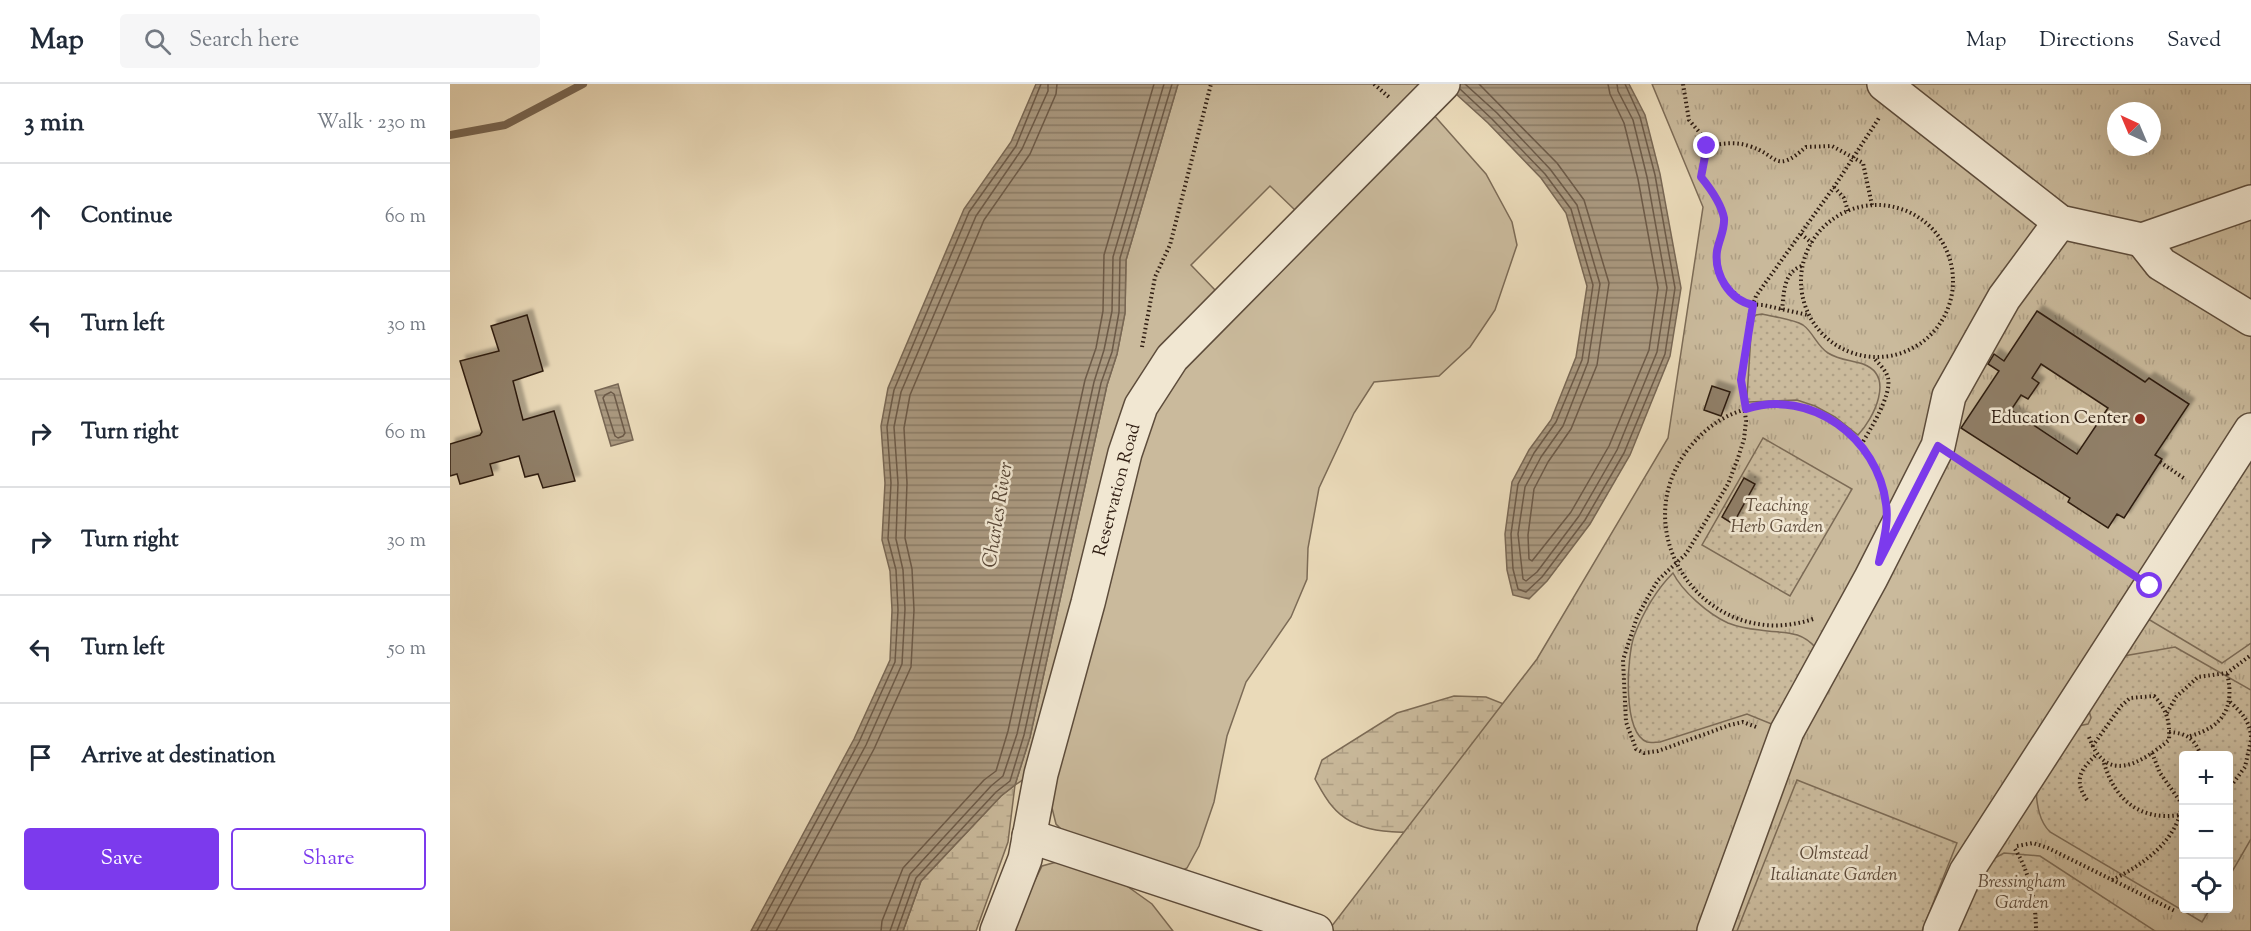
<!DOCTYPE html>
<html lang="en">
<head>
<meta charset="utf-8">
<style>
	:root { --surface:#fff; --page:#f6f6f7; --text:#1f2937; --muted:#747a83; --line:#e0e1e3; --accent:#7c3aed }
	body { margin:0; font-family:"Sorts Mill Goudy",serif; background:var(--page); color:var(--text) }
	.controls { position:absolute; right:18px; bottom:18px; display:grid; overflow:hidden; border-radius:6px; box-shadow:0 6px 24px #0002 }
	.controls button { width:54px; height:54px; display:grid; place-items:center; padding:0; border:0; border-bottom:2px solid var(--line); background:var(--surface); color:var(--text); font:30px sans-serif }
	.compass { position:absolute; left:1657px; top:18px; width:54px; height:54px; border-radius:50%; background:var(--surface); box-shadow:0 6px 24px #0002; rotate:316deg }
	.stop { position:absolute; width:18px; height:18px; margin:-14px; border:4px solid #7c3aed; border-radius:50%; background:#fff }
	.stop.end { background:#7c3aed; border-color:#fff; box-shadow:0 2px 6px #0008 }
	.list { margin:0; padding:0; list-style:none }
	h2 { display:flex; justify-content:space-between; align-items:center; height:78px; margin:0; padding:0 24px; font-size:26px }
	h2 small { font-size:20px; font-weight:400; color:var(--muted) }
	.list li { display:grid; grid-template-columns:39px 1fr auto; gap:18px; align-items:center; box-sizing:border-box; height:108px; padding:0 24px; border-top:2px solid var(--line) }
	.list b { display:block; font-size:22px; white-space:nowrap }
	.list em { font-size:20px; font-style:normal; color:var(--muted) }
	.actions { display:flex; gap:12px; padding:18px 24px }
	.actions a { flex:1; padding:14px 0; border:2px solid var(--accent); border-radius:6px; text-align:center; font-size:21px; color:var(--accent) }
	.actions .main { background:var(--accent); color:#fff }
	.icon { flex:none; width:33px; height:33px; fill:none; stroke:currentColor; stroke-width:2; stroke-linecap:round; stroke-linejoin:round }
	.map { position:relative; flex:none; width:1801px; height:847px; overflow:hidden }
	header { display:flex; align-items:center; gap:36px; box-sizing:border-box; height:84px; padding:0 30px; background:var(--surface); border-bottom:2px solid var(--line) }
	header strong { font-size:28px }
	nav { display:flex; gap:33px; margin-inline-start:auto; font-size:21px }
	.search { width:420px; height:54px; background:var(--page); display:flex; align-items:center; gap:15px; box-sizing:border-box; padding:0 21px; border-radius:6px; color:var(--muted); font-size:22px }
	main { display:flex }
	aside { flex:1; background:var(--surface) }
	.map>svg:first-child { display:block }
	.grass { fill:#caba9c; stroke:#7c6b56; stroke-width:1.5 }
	.wetland { fill:url(#wetland-marsh); stroke:#7c6b56; stroke-width:1.5 }
	.park { fill:url(#park-tufts); stroke:#7c6b56; stroke-width:1.5; fill-rule:evenodd }
	.garden { fill:url(#garden-dots); stroke:#7c6b56; stroke-width:1.5 }
	.water { fill:url(#water-rules); stroke:#786754; stroke-width:1.5 }
	.lines { fill:none; stroke-linecap:round; stroke-linejoin:round }
	.shore { stroke:#6c5a48; stroke-width:1.5 }
	.stream { stroke:#786754; stroke-width:8 }
	.building { fill:#907f68; stroke:#2e1c11; stroke-width:1.5; fill-rule:evenodd; filter:url(#shadow) }
	.minor-casing { stroke:#5d4c3b; stroke-width:36 }
	.path { stroke:#2e1c11; stroke-width:4; stroke-dasharray:1.5 3; stroke-linecap:butt }
	.minor { stroke:#f1e7d2; stroke-width:33 }
	.route { stroke:#7c3aed; stroke-width:8 }
	.poi-dot { fill:#8f2418; stroke:#f1e7d2; stroke-width:2 }
	.labels { text-anchor:middle; dominant-baseline:central; stroke-width:5; stroke-linejoin:round; paint-order:stroke }
	.poi-label { font-size:18px; fill:#2e1c11; stroke:#f1e7d2; text-anchor:end }
	.street-label { font-size:18px; fill:#2e1c11; stroke:#f1e7d2 }
	.park-label { font-size:18px; font-style:italic; fill:#5d4b3b; stroke:#f1e7d2 }
	.water-label { font-size:20px; font-style:italic; fill:#594838; stroke:#f1e7d2 }
</style>
</head>
<body>
<header>
<strong>Map</strong>
<div class="search"><svg class="icon" aria-label="search" viewBox="0 0 24 24"><circle cx="10" cy="10" r="6"/><path d="M15 15l6 6"/></svg>Search here</div>
<nav><a>Map</a><a>Directions</a><a>Saved</a></nav>
</header>
<main>
<aside>
<h2>3 min<small>Walk · 230 m</small></h2>
<ul class="list">
<li><svg class="icon" aria-label="ahead" viewBox="0 0 24 24"><path d="M12 20V5M6 11l6-6 6 6"/></svg><div><b>Continue</b></div><em>60 m</em></li>
<li><svg class="icon" aria-label="left" viewBox="0 0 24 24"><path d="M17 20v-9H6M10 6l-5 5 5 5"/></svg><div><b>Turn left</b></div><em>30 m</em></li>
<li><svg class="icon" aria-label="right" viewBox="0 0 24 24"><path d="M7 20v-9h11M14 6l5 5-5 5"/></svg><div><b>Turn right</b></div><em>60 m</em></li>
<li><svg class="icon" aria-label="right" viewBox="0 0 24 24"><path d="M7 20v-9h11M14 6l5 5-5 5"/></svg><div><b>Turn right</b></div><em>30 m</em></li>
<li><svg class="icon" aria-label="left" viewBox="0 0 24 24"><path d="M17 20v-9H6M10 6l-5 5 5 5"/></svg><div><b>Turn left</b></div><em>50 m</em></li>
<li><svg class="icon" aria-label="arrive" viewBox="0 0 24 24"><path d="M6 21V4h12l-3 4 3 4H6"/></svg><div><b>Arrive at destination</b></div></li>
</ul>
<div class="actions"><a class="main">Save</a><a>Share</a></div>
</aside>
<div class="map">
<svg width="1801" height="847" viewBox="0 0 1801 847">
	<defs>
		<pattern id="wetland-marsh" width="20" height="14" patternUnits="userSpaceOnUse" patternTransform="scale(1.5)"><rect width="20" height="14" fill="#caba9c"/><path d="M1 5h8M5 5V1M11 12h8M15 12V8" fill="none" stroke="#ae9f85"/></pattern>
		<pattern id="park-tufts" width="24" height="20" patternUnits="userSpaceOnUse" patternTransform="scale(1.5)"><rect width="24" height="20" fill="#caba9c"/><path d="M3 7l-1-3M5 7V3M7 7l1-3M15 17l-1-3M17 17v-4M19 17l1-3" fill="none" stroke="#ae9f85"/></pattern>
		<pattern id="garden-dots" width="8" height="8" patternUnits="userSpaceOnUse" patternTransform="scale(1.5)"><rect width="8" height="8" fill="#caba9c"/><path d="M2 2h.1M6 6h.1" fill="none" stroke="#ae9f85" stroke-width="1.8" stroke-linecap="round"/></pattern>
		<pattern id="water-rules" width="6" height="5" patternUnits="userSpaceOnUse" patternTransform="scale(1.5)"><rect width="6" height="5" fill="#aa9980"/><path d="M0 2.5h6" fill="none" stroke="#8b7c67"/></pattern>
		<filter id="shadow"><feDropShadow dx="5.5" dy="-5.5" stdDeviation="1.5" flood-color="#0004"/></filter>
	</defs>
	<rect width="100%" height="100%" fill="#eadab9"/>
	<filter id="stains"><feTurbulence type="fractalNoise" baseFrequency=".00333" numOctaves="4"/><feColorMatrix values="0 0 0 0 .2 0 0 0 0 .09 0 0 0 0 .02 0 0 0 .5 -.17"/></filter>
	<radialGradient id="worn" r=".72"><stop offset=".6" stop-color="#630" stop-opacity="0"/><stop offset="1" stop-color="#630" stop-opacity=".3"/></radialGradient>
	<!-- grass -->
	<g class="grass">
		<polygon points="728,0 973,0 846,127 820,102 741,181 766,207 706,278 582,690 565,701 580,653 657,301 667,270 675,229 676,176"/>
		<polygon points="982,29 1036,90 1062,138 1067,161 1045,226 1020,263 989,292 924,298 904,329 869,404 858,464 857,495 841,533 796,598 777,652 764,718 749,762 737,784 726,790 617,751 606,740 601,720 670,416 701,336 727,290"/>
		<polygon points="621,774 653,785 702,820 723,847 560,847 592,782"/>
	</g>
	<!-- wetland -->
	<g class="wetland">
		<path d="M1004 612 1036 613 1069 626 995 748C958 748 909 755 882 722 875 714 870 704 865 695L872 676 947 629Z"/>
		<polygon points="565,701 558,758 526,847 453,847 471,797 551,712"/>
	</g>
	<!-- park -->
	<path class="park" d="M1202 0H1801V847H878L1087 575 1218 354 1253 123ZM1666 27H1702V63H1666ZM1734 672H1778V824H1734Z"/>
	<!-- garden -->
	<g class="garden">
		<path d="M1312 230C1324 233 1343 235 1353 241 1363 248 1367 262 1378 269 1389 276 1401 276 1413 280 1446 292 1423 335 1408 351L1385 333 1365 322 1347 316 1298 318 1297 313 1302 235 1306 231Z"/>
		<polygon points="1313,354 1402,405 1340,512 1252,461"/>
		<polygon points="1801,364 1801,559 1772,579 1698,535"/>
		<path d="M1223 489C1232 507 1258 530 1278 539 1288 543 1300 545 1310 546 1334 550 1349 545 1366 564L1329 643 1297 630 1210 658C1206 658 1201 659 1197 658 1172 648 1177 573 1184 552 1193 529 1206 506 1223 489Z"/>
		<path d="M1725 563 1801 606V755L1779 793 1778 672H1734V824L1760 825 1752 838 1600 748C1589 737 1587 721 1586 707L1618 644 1638 640 1641 634 1636 616 1668 573Z"/>
		<polygon points="1347,696 1507,759 1472,847 1287,847"/>
		<polygon points="1554,769 1590,772 1705,847 1499,847 1532,781"/>
	</g>
	<!-- water -->
	<g class="water">
		<polygon points="586,0 728,0 676,176 675,229 667,270 657,301 580,653 565,701 551,712 471,797 453,847 301,847 404,655 440,576 442,526 440,487 432,456 435,399 431,342 438,304 514,125 561,58"/>
		<polygon points="995,0 1179,0 1195,31 1210,90 1231,204 1220,272 1180,371 1140,440 1097,497 1079,515 1063,511 1057,486 1055,450 1062,398 1079,366 1101,336 1126,273 1137,202 1116,129 1091,94 1038,39"/>
		<polygon points="168,300 183,356 161,362 145,307"/>
	</g>
	<g class="lines">
		<!-- shore -->
		<g class="shore">
			<polyline points="1015,0 1047,29 1100,85 1127,121 1150,200 1138,278 1113,342 1091,373 1075,403 1068,450 1073,495 1076,497 1087,488 1129,432 1167,366 1207,268 1217,204 1197,93 1183,36 1168,7 1167,0"/>
			<polyline points="1029,0 1107,79 1134,116 1159,199 1147,281 1121,345 1098,378 1084,405 1078,451 1079,475 1082,477 1121,428 1159,362 1199,266 1208,204 1188,95 1174,39 1160,10 1158,0"/>
			<polyline points="1010,5 1042,35 1095,90 1121,125 1143,201 1132,276 1106,338 1084,369 1068,400 1061,450 1063,485 1068,505 1076,508 1092,493 1135,436 1174,369 1215,270 1225,204 1205,91 1190,33 1175,0"/>
			<polygon points="161,308 164,310 175,349 173,352 168,354 165,352 153,314 155,311"/>
			<polyline points="307,847 409,658 445,578 448,526 446,486 438,455 441,399 437,343 444,306 519,128 566,62 591,0"/>
			<polyline points="316,847 416,661 452,580 455,525 453,486 446,455 448,399 444,343 451,308 526,132 572,65 598,7 598,0"/>
			<polyline points="326,847 424,665 461,583 464,526 462,485 455,454 457,399 454,344 460,311 534,136 580,70 606,10 607,0"/>
			<polyline points="431,847 432,837 453,784 534,696 546,687 558,647 635,296 646,264 653,227 654,171 704,0"/>
			<polyline points="440,847 460,790 541,702 553,692 567,650 644,298 654,266 662,227 663,173 714,0"/>
			<polyline points="447,847 466,794 546,708 560,697 574,651 651,299 662,268 669,228 670,174 722,0"/>
		</g>
		<!-- stream -->
		<polyline class="stream" points="0,51 55,41 133,0"/>
	</g>
	<!-- building -->
	<g class="building">
		<path d="M1587 227 1695 298 1699 294 1739 320 1705 371 1712 375 1674 434 1667 430 1658 444 1618 418 1620 414 1511 344 1549 287 1538 280 1544 270 1554 277ZM1591 280 1658 324 1627 370 1561 326 1571 311 1578 315 1589 299 1582 294Z"/>
		<polygon points="77,231 93,287 63,297 73,336 104,327 125,397 93,404 88,390 75,393 69,372 40,380 43,391 10,400 7,390 0,392 0,360 30,351 32,348 10,277 49,267 41,242"/>
		<polygon points="1262,302 1280,308 1271,332 1254,326"/>
		<polygon points="1294,394 1305,400 1283,440 1272,433"/>
	</g>
	<g class="lines">
		<!-- minor casing -->
		<g class="minor-casing">
			<g id="minor">
				<polyline points="1434,0 1610,138 1692,156 1801,118"/>
				<polyline points="1692,156 1711,180 1801,235"/>
				<polyline points="579,752 866,847"/>
				<polyline points="547,847 575,775 591,690 638,519 675,369 691,322 722,274 993,0"/>
				<polyline points="1264,847 1337,647 1421,494 1488,362 1499,312 1554,214 1610,138"/>
				<polyline points="1490,847 1516,788 1801,346"/>
			</g>
		</g>
		<!-- path -->
		<g class="path">
			<polyline points="924,0 940,14"/>
			<polyline points="1233,0 1239,36 1256,56 1257,65 1251,93 1267,117 1274,134 1273,150 1267,166 1267,184 1273,199 1297,220 1313,221 1358,231"/>
			<path d="M1256 62C1271 60 1285 57 1299 62 1329 71 1324 91 1356 63L1382 62 1413 79 1422 121"/>
			<polyline points="1384,103 1394,114 1398,127"/>
			<circle cx="1427" cy="197" r="76"/>
			<polyline points="1351,150 1362,159"/>
			<path d="M1332 226C1334 210 1333 188 1352 182"/>
			<polyline points="692,263 705,193 720,161 761,0"/>
			<path d="M1411 361C1420 346 1442 311 1438 294 1436 286 1429 280 1424 274"/>
			<polyline points="1513,378 1677,486"/>
			<polyline points="1710,378 1735,395"/>
			<path d="M1363 535C1254 572 1166 441 1246 356 1257 344 1271 334 1287 328 1310 320 1338 318 1362 327 1396 340 1425 367 1433 404"/>
			<path d="M1780 618C1791 628 1800 637 1801 653"/>
			<polyline points="1717,629 1726,613 1748,593 1777,589 1801,571"/>
			<polyline points="1306,643 1293,638 1280,641 1208,667 1194,669 1186,665 1176,638 1173,576 1187,533 1198,513 1208,496 1236,470 1278,400 1288,374 1294,355 1296,337 1291,296 1300,229 1306,212 1384,103 1429,34"/>
			<path d="M1719 648C1737 649 1745 655 1751 672"/>
			<path d="M1740 652C1774 643 1785 622 1777 589"/>
			<path d="M1639 653C1656 701 1690 680 1719 656 1720 638 1717 625 1704 612L1680 614 1671 622 1642 663"/>
			<polyline points="1702,669 1710,689 1732,720"/>
			<path d="M1654 679C1665 716 1690 737 1730 731"/>
			<polyline points="1778,706 1795,683 1801,656"/>
			<path d="M1637 716C1623 696 1631 685 1646 671"/>
			<polyline points="1567,762 1583,759 1598,764 1725,827"/>
			<path d="M1565 765C1580 789 1586 819 1586 847"/>
			<path d="M1662 796C1693 781 1728 756 1732 720"/>
		</g>
		<!-- minor -->
		<use href="#minor" class="minor"/>
	</g>
	<g class="lines">
		<!-- route -->
		<path class="route" d="M1257 62 1251 93C1260 104 1271 119 1274 134 1275 146 1269 155 1267 167 1264 190 1279 216 1303 221L1291 296 1296 325C1361 304 1428 354 1436 420 1439 439 1433 459 1429 478L1488 362 1700 502"/>
	</g>
	<!-- markers -->
	<circle class="poi-dot" cx="1690" cy="335" r="6"/>
	<g class="labels">
		<!-- poi labels -->
		<g class="poi-label">
			<text x="1678" y="335">Education Center</text>
		</g>
		<!-- street labels -->
		<g class="street-label">
			<text transform="translate(668 406) rotate(-75)">Reservation Road</text>
		</g>
		<!-- park labels -->
		<g class="park-label">
			<text x="1327" y="423">Teaching<tspan x="1327" dy="21">Herb Garden</tspan></text>
			<text x="1384" y="771">Olmstead<tspan x="1384" dy="21">Italianate Garden</tspan></text>
			<text x="1572" y="799">Bressingham<tspan x="1572" dy="21">Garden</tspan></text>
		</g>
		<!-- water labels -->
		<g class="water-label">
			<text transform="translate(549 431) rotate(-81)">Charles River</text>
		</g>
	</g>
	<rect width="100%" height="100%" filter="url(#stains)"/>
	<rect width="100%" height="100%" fill="url(#worn)"/>
</svg>
<div class="controls">
<button>+</button>
<button>−</button>
<button><svg class="icon" aria-label="locate" viewBox="0 0 24 24"><circle cx="12" cy="12" r="6"/><path d="M12 2v4M12 18v4M2 12h4M18 12h4"/></svg></button>
</div>
<svg class="compass" viewBox="-18 -18 36 36"><path d="M0-13l5 13h-10z" fill="#e53935"/><path d="M0 13l5-13h-10z" fill="#747a83"/></svg>
<div class="stop" style="left:1700px;top:502px"></div>
<div class="stop end" style="left:1257px;top:62px"></div>
</div>
</main>
</body>
</html>
